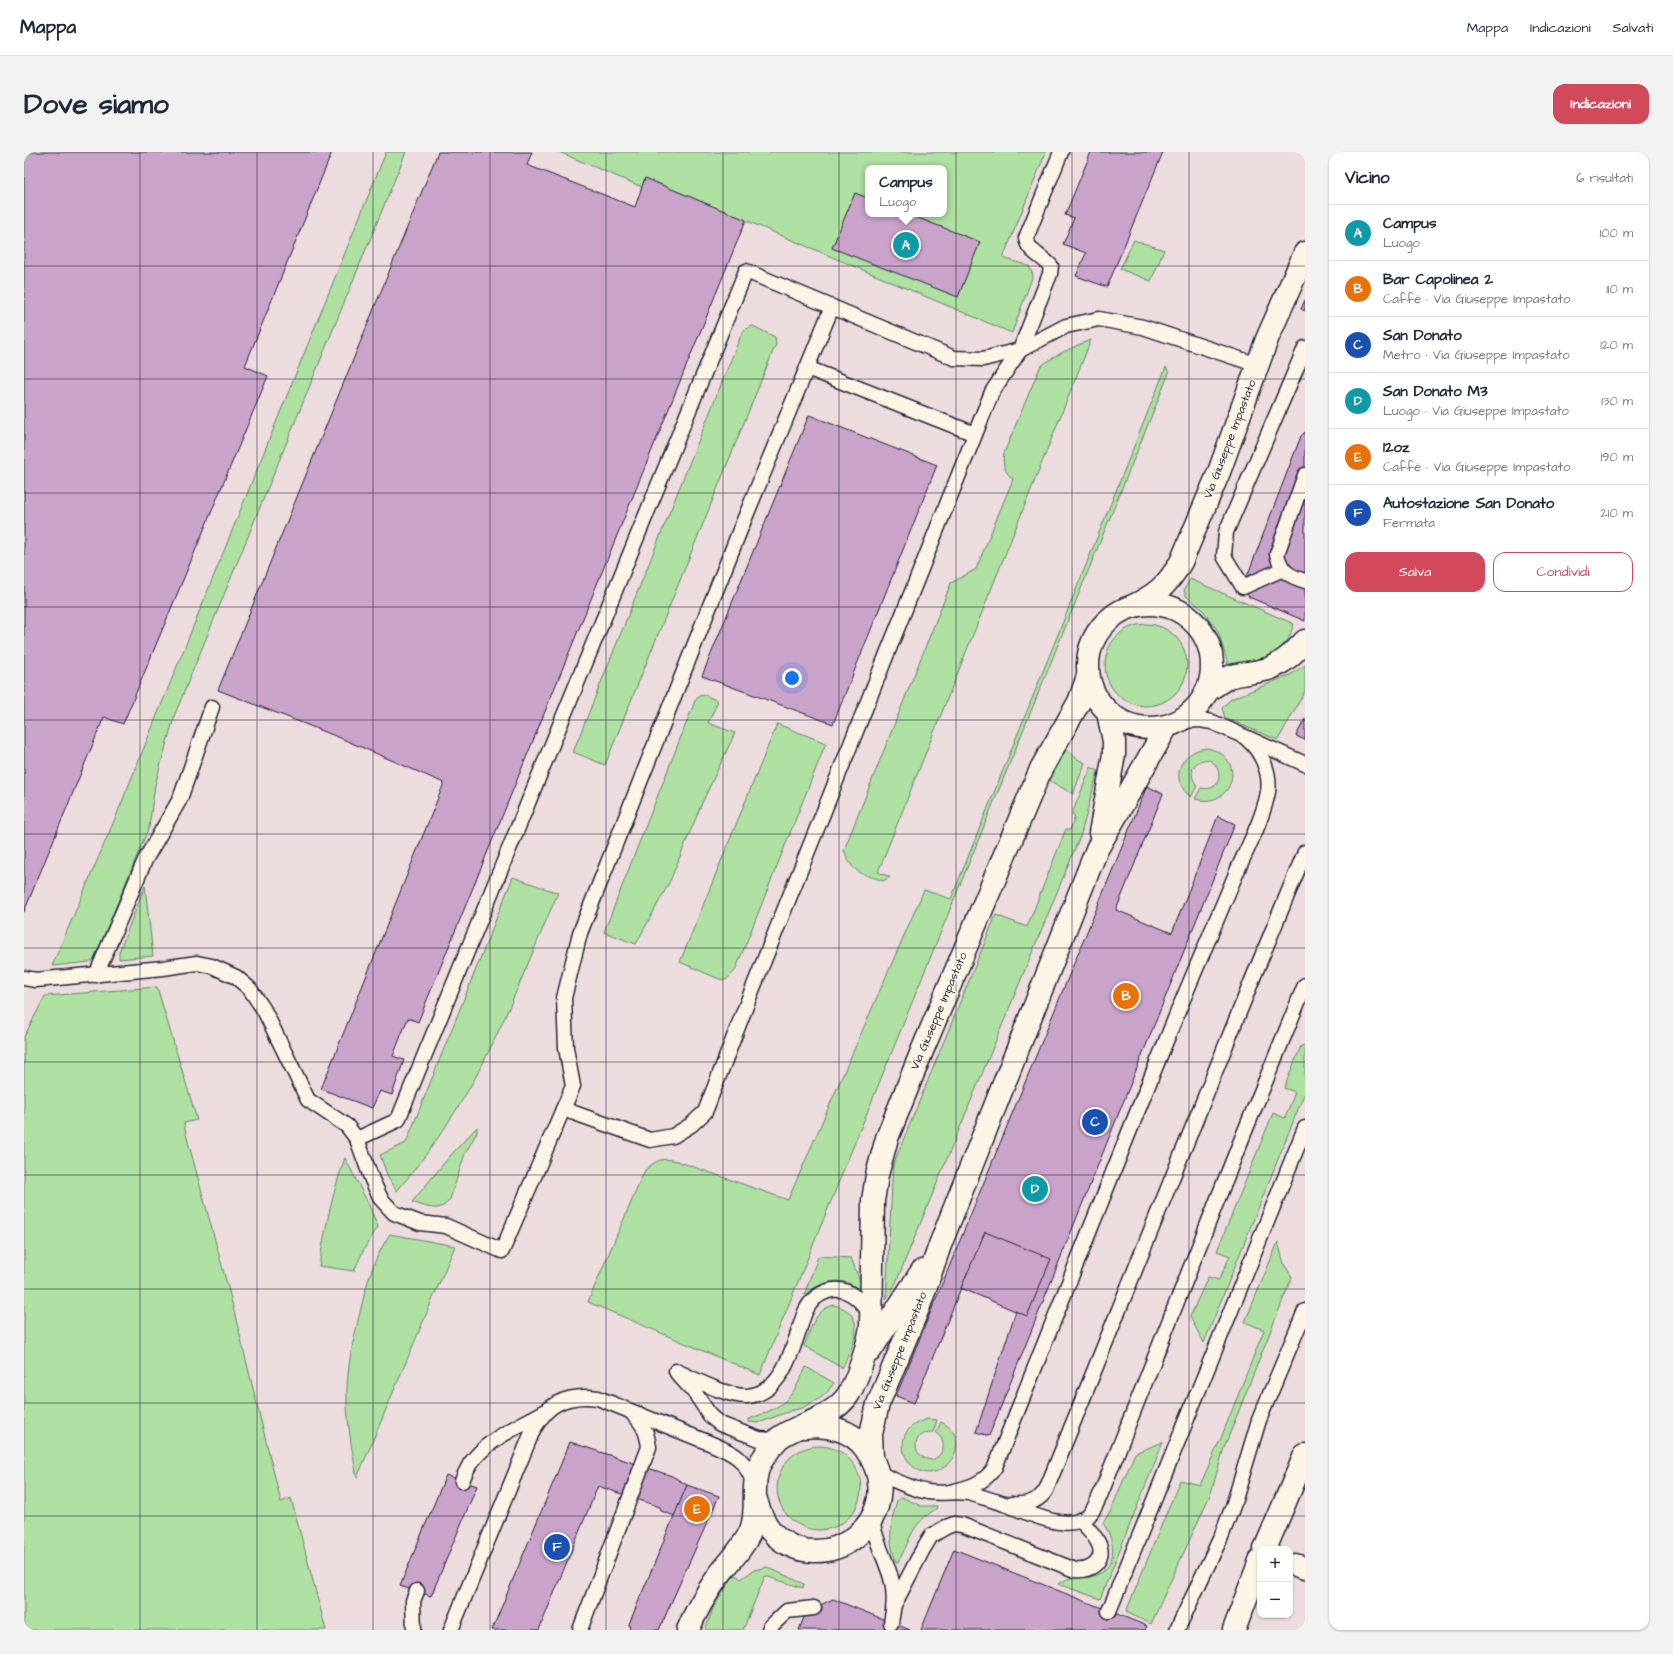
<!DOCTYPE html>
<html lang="it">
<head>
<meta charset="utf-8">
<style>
	:root { --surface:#fff; --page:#f2f2f3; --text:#1f2937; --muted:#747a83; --line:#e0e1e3; --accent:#d1495b }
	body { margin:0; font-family:"Architects Daughter",sans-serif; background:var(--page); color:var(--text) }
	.controls { position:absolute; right:12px; bottom:12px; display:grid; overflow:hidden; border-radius:8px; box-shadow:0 1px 3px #0004 }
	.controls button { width:36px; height:36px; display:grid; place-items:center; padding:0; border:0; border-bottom:1px solid var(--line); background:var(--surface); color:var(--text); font:20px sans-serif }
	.you { position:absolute; left:768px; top:526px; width:14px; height:14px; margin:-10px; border:3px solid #fff; border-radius:50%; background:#1a73e8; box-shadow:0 0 0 6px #1a73e833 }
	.badge { display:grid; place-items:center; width:26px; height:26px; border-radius:50%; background:var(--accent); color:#fff; font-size:13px; font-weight:700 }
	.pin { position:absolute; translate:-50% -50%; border:2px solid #fff; box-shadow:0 1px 4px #0006 }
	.popup { position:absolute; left:841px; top:13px; width:82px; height:52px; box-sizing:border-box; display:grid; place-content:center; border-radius:8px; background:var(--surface); filter:drop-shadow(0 1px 3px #0005); font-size:13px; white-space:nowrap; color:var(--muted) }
	.popup b { font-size:15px; color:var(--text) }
	.popup::after { content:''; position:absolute; left:50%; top:100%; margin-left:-8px; border:8px solid transparent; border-top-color:var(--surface) }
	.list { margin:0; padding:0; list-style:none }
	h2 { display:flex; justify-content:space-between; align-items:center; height:52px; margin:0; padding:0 16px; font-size:17px }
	h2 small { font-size:13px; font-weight:400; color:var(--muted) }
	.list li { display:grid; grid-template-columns:26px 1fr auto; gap:12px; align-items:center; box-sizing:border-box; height:56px; padding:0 16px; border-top:1px solid var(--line) }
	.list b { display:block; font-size:15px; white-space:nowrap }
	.list p { margin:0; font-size:13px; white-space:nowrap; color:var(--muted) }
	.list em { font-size:13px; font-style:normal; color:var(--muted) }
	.actions { display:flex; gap:8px; padding:12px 16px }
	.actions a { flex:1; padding:9px 0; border:1px solid var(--accent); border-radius:12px; text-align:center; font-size:14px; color:var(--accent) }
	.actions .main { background:var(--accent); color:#fff }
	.map { position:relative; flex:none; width:1281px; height:1478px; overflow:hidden; border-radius:12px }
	header { display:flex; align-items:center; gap:24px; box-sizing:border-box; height:56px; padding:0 20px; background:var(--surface); border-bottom:1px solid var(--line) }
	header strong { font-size:19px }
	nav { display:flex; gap:22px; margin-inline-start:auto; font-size:14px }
	.intro { display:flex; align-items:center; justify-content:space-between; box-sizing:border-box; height:96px; padding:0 24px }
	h1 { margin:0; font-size:28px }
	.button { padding:10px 18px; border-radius:12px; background:var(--accent); color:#fff; font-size:14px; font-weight:700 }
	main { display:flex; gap:24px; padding:0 24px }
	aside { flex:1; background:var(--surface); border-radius:12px; box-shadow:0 1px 3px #0004 }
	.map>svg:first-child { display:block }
	.green { fill:#ade0a1; stroke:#68816e; fill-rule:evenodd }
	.building { fill:#caa3ca; stroke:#22223b }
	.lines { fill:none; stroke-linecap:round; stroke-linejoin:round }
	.lane-casing { stroke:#22223b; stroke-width:17 }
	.street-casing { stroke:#22223b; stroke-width:25 }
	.lane { stroke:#fcf5e5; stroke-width:14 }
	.street { stroke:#fcf5e5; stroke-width:22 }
	.grid { fill:none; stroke:#22223b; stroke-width:1; stroke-opacity:0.55 }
	.labels { text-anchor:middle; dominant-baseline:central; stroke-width:3; stroke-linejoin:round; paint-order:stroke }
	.street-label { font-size:12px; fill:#22223b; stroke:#fcf5e5 }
</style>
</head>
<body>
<header>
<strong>Mappa</strong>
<nav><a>Mappa</a><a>Indicazioni</a><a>Salvati</a></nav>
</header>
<div class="intro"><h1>Dove siamo</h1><a class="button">Indicazioni</a></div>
<main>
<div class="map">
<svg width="1281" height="1478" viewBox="0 0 1281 1478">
	<rect width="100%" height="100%" fill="#eddcdd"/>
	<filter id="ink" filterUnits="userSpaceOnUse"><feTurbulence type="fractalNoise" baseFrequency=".025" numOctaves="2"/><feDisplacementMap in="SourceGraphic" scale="8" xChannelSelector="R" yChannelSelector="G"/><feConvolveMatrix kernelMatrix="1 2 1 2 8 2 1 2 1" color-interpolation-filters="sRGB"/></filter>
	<g filter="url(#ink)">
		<!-- green -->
		<g class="green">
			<polygon points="362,0 382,0 151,562 131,633 125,675 70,807 65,810 28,814 93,662"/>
			<path d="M535 0H1022L979 106 1005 114 1009 123 988 181 621 26 618 35ZM844 16H920V62H844Z"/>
			<polygon points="1110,88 1140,98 1127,129 1096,117"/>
			<polygon points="729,174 751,185 752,192 581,613 549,600 717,183 721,177"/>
			<path d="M1067 188 854 720 866 725 859 729C836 720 829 723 820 698L927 431 952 417 989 327C980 319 978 313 980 301L1016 215C1031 203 1048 195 1067 188Z"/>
			<path d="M1142 215 1145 221 736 1223 564 1150 621 1018C633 1008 637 1005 653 1009L764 1048 900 738 927 747Z"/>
			<path d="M1166 427 1270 472C1268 477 1266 484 1263 489 1254 504 1220 515 1204 512L1194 479 1178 457 1162 444 1160 438Z"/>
			<circle cx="1122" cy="513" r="41"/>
			<polygon points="1281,513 1281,539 1254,588 1201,566 1198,556 1207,547 1266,523"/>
			<polygon points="681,543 694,549 684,571 711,581 678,651 646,729 612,792 580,780 671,549 675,544"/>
			<polygon points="753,572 802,591 711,819 702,828 695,827 656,810"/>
			<path d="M1182 596C1224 602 1211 658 1171 647L1177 636C1207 642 1195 595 1173 611 1165 618 1168 627 1173 634L1167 645C1144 628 1156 599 1182 596Z"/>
			<polygon points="1042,597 1052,606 1061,611 1049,642 1026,629"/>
			<polygon points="1067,615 1074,619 1057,682 871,1133 862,1147 869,1013 972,763 1003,775 1042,677 1046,678 1051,665 1048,662"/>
			<path d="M489 725 534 741C509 798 487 856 459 911 436 956 406 1000 373 1039L363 1023 356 1003 382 991Z"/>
			<polygon points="121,734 129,804 95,807 95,800"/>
			<polygon points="133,835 173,968 160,971 162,982 206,1143 257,1350 267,1346 302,1478 0,1478 0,885 21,844"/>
			<polygon points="1281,893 1281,940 1180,1191 1166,1165 1184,1125 1195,1128 1206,1104 1193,1099 1249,961 1261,966 1271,940 1260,936 1277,894"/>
			<path d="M453 975V980L441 1002 426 1047C416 1062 403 1055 388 1050L426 1004Z"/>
			<path d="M321 1006 345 1053 354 1075 340 1097 330 1119 295 1114C301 1077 308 1042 321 1006Z"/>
			<path d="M366 1082 431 1094 333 1326C327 1292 320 1256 324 1222 326 1200 332 1178 337 1156 344 1127 349 1108 366 1082Z"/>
			<polygon points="1254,1090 1260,1112 1268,1125 1200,1296 1187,1341 1127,1472 1102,1460 1156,1328 1176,1333 1197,1286 1240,1178 1221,1170"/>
			<path d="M796 1104 827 1106 839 1137 838 1140C817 1122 800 1129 780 1143L794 1105Z"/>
			<path d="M810 1153C845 1162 830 1193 818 1216L780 1194C787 1177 790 1158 810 1153Z"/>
			<path d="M782 1215 810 1231 804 1239 798 1245 778 1256 766 1259 740 1269 734 1271 725 1270V1267C759 1255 767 1249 782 1215Z"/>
			<path d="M903 1267 913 1268 909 1280C887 1279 886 1306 908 1308 920 1303 924 1290 912 1281L917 1270C958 1290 908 1347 883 1307 878 1300 878 1288 882 1281 887 1273 894 1270 903 1267Z"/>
			<path d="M1139 1290 1076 1447 1034 1432C1039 1430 1044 1426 1049 1425 1055 1424 1061 1427 1067 1425 1095 1417 1092 1390 1079 1371L1086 1360 1111 1301Z"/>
			<circle cx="795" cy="1336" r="42"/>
			<path d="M878 1345 897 1354H913L912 1357C886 1373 888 1386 874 1410H872C863 1386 867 1371 873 1348Z"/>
			<polygon points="743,1415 780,1432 779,1436 741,1424 719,1478 681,1478 690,1454 709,1425 712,1423 717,1427 730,1418"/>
		</g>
		<!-- building -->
		<g class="building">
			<polygon points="0,0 308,0 221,214 244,224 99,572 80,565 0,760"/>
			<polygon points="414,0 508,0 503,13 611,55 621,26 722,68 394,870 384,866 369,904 380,908 368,943 356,939 348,956 297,937 420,631 314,585 194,538"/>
			<polygon points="1067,0 1139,0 1083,135 1052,124 1062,101 1039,92 1050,66 1041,63"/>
			<polygon points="831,41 844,46 844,62 884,62 956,90 934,145 808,96"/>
			<polygon points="1281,148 1281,159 1277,157"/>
			<polygon points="785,263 913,313 809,572 678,524"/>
			<polygon points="1281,280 1281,469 1225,445 1219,435 1277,284"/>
			<polygon points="1281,567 1281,588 1272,584"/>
			<polygon points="1123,634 1139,642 1092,758 1148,781 1194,664 1211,672 965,1284 952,1280 992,1159 963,1146 937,1136 890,1251 872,1244"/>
			<polygon points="961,1080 1027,1107 1003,1164 937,1136"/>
			<polygon points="546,1290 648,1324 663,1333 651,1364 637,1359 636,1355 574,1334 515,1478 468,1478"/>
			<polygon points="422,1323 453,1334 407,1444 376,1434"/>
			<polygon points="663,1333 695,1344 635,1478 606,1478 605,1472"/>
			<polygon points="930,1397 1123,1474 1121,1478 897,1478"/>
			<polygon points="809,1447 886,1478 775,1478 782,1460"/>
		</g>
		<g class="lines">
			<!-- lane casing -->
			<g class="lane-casing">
				<g id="lane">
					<polyline points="783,216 951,282"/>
					<path d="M1281 323 1253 402C1257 420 1265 424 1281 429"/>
					<polyline points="1259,417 1219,435 1200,404 1202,380 1281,196"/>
					<polyline points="1156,569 1176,568 1188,570 1281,612"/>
					<polyline points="72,823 121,708 156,647 188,555"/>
					<polyline points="0,826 12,828 139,816 173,811 188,814 212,825 226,837 240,858 284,948 323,974 333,987 348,1028 357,1047 370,1061 396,1071 422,1074 478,1099 549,934 542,896 540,846 556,781 716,378 808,155"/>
					<path d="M539 957 626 988 649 984 667 973 681 960 727 841 968 240 996 198 1026 122 1027 114C1018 104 1004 100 1002 86L1037 0"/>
					<polyline points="333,987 374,968 722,119 930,206 959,207 996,198 1042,174 1075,167 1119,175 1234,213"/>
					<path d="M652 1219C670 1227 704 1245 723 1244 755 1242 767 1203 775 1178 777 1172 779 1164 782 1158 791 1140 813 1131 830 1144 836 1148 842 1156 847 1162"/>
					<polyline points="653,1221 671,1241 687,1265 696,1272 735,1287 748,1288 755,1286"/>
					<path d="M854 1321C870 1328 887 1337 904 1340 918 1342 931 1339 945 1341 957 1345 969 1348 980 1352 1002 1359 1041 1381 1063 1365 1072 1358 1080 1333 1085 1321L1214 996 1281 833"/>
					<path d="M438 1329C440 1323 443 1317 446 1312 463 1287 494 1275 520 1260"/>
					<path d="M926 1340C944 1336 960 1332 971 1315 1033 1161 1094 1006 1157 852 1176 807 1195 762 1214 717 1225 693 1239 666 1244 640 1247 620 1237 599 1223 587"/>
					<path d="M987 1352C1001 1353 1014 1351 1022 1338L1231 821 1281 700"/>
					<path d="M848 1366C850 1389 863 1408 868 1430 871 1444 870 1457 867 1471"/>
					<path d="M870 1453 898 1399 907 1384 922 1375 930 1372 938 1373 1051 1418C1058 1419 1063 1418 1069 1414 1088 1400 1067 1379 1056 1368"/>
					<polyline points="1085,1459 1281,976"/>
					<polyline points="390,1478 389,1449 393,1439"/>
					<path d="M427 1478 509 1278C513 1272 517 1265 522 1260 535 1246 556 1243 574 1246L688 1292C714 1303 719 1306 731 1333"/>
					<path d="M556 1478 625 1295C623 1280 619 1271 608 1261"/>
					<polyline points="745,1478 746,1475 763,1459 790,1456"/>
					<polyline points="1153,1478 1197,1385 1209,1354 1235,1268 1281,1159"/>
				</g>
			</g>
			<!-- street casing -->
			<g class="street-casing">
				<g id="street">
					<circle cx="1126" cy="514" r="62"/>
					<path d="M1107 455C1132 443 1143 434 1157 410L1195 320 1243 187 1281 101"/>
					<path d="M1182 540C1189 535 1197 529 1205 525 1219 520 1234 521 1247 516 1261 510 1271 500 1281 489"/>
					<polyline points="1076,681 1090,602 1090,589 1084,561"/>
					<polyline points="846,1199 898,1119"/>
					<polyline points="848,1306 847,1282 854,1252 895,1154 916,1093 1073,697 1143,574"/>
					<path d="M732 1348C735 1359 739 1369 746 1378 797 1435 892 1366 841 1296 827 1277 802 1272 781 1275"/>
					<polyline points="1241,1397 1281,1303"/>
					<polyline points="1271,1413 1281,1416"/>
					<path d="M664 1478C672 1458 683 1440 695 1423 706 1409 720 1395 727 1378 736 1355 724 1326 740 1305 744 1299 750 1291 755 1286 766 1277 788 1271 801 1263 809 1258 819 1251 824 1243 834 1227 844 1193 847 1175L849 1049 853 1023 863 986 898 899 1017 617 1055 550 1064 524"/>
					<polyline points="1210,1478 1236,1409"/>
				</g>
			</g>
			<!-- lane -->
			<use href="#lane" class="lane"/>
			<!-- street -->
			<use href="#street" class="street"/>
		</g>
	</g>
	<!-- grid -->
	<path class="grid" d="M116 0V1478M233 0V1478M349 0V1478M466 0V1478M582 0V1478M699 0V1478M815 0V1478M932 0V1478M1048 0V1478M1165 0V1478M0 114H1281M0 227H1281M0 341H1281M0 455H1281M0 568H1281M0 682H1281M0 796H1281M0 910H1281M0 1023H1281M0 1137H1281M0 1251H1281M0 1364H1281"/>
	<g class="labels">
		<!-- street labels -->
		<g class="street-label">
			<text transform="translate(1206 287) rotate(-69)">Via Giuseppe Impastato</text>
			<text transform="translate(915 859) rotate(-67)">Via Giuseppe Impastato</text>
			<text transform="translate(876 1199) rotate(-68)">Via Giuseppe Impastato</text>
		</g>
	</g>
</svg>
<div class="controls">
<button>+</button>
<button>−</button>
</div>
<div class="you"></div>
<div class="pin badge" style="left:882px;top:93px;background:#0f9aa8">A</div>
<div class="popup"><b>Campus</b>Luogo</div>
<div class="pin badge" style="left:1102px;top:844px;background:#e8710a">B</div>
<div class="pin badge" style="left:1071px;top:970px;background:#1a4fb4">C</div>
<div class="pin badge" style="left:1011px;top:1037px;background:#0f9aa8">D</div>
<div class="pin badge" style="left:673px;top:1357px;background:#e8710a">E</div>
<div class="pin badge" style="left:533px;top:1395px;background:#1a4fb4">F</div>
</div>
<aside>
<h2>Vicino<small>6 risultati</small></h2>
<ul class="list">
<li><span class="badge" style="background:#0f9aa8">A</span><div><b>Campus</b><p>Luogo</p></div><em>100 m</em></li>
<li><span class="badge" style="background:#e8710a">B</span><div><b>Bar Capolinea 2</b><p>Caffè · Via Giuseppe Impastato</p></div><em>110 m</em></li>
<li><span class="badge" style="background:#1a4fb4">C</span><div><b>San Donato</b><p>Metro · Via Giuseppe Impastato</p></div><em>120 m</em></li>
<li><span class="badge" style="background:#0f9aa8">D</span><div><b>San Donato M3</b><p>Luogo · Via Giuseppe Impastato</p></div><em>130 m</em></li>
<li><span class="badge" style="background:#e8710a">E</span><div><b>12oz</b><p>Caffè · Via Giuseppe Impastato</p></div><em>190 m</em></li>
<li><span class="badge" style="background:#1a4fb4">F</span><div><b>Autostazione San Donato</b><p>Fermata</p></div><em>210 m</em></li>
</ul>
<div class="actions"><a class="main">Salva</a><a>Condividi</a></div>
</aside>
</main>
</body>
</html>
